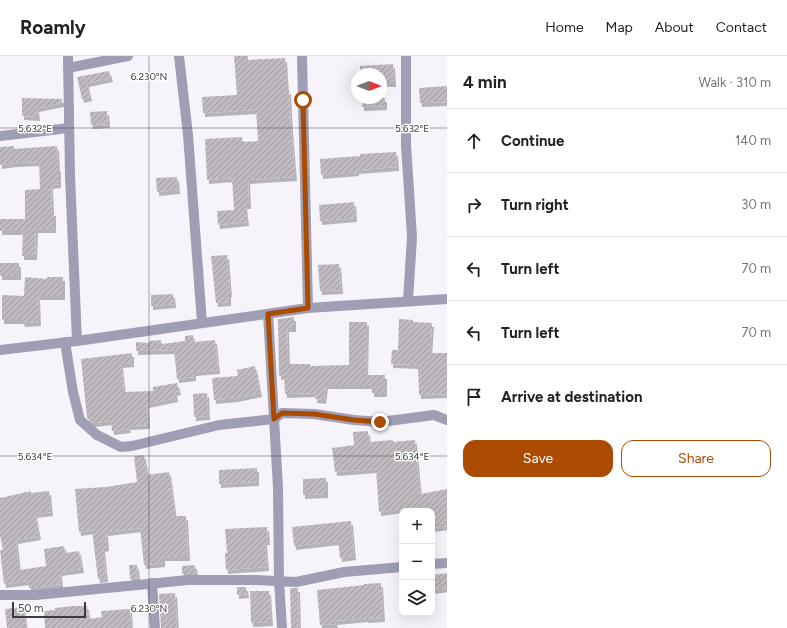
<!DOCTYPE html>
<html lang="en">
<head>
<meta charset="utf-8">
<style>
	:root { --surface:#fff; --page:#f2f2f2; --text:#222; --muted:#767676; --line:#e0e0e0; --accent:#ab4b02 }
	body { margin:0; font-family:Figtree,sans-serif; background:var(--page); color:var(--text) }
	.controls { position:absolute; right:12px; bottom:12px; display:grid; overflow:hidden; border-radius:8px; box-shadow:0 4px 16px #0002 }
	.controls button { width:36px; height:36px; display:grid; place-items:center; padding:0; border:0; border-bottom:1px solid var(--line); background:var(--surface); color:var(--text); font:20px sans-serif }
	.compass { position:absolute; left:351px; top:12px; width:36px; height:36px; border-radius:50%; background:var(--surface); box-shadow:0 4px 16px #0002; rotate:90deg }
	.scale { position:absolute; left:12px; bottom:10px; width:74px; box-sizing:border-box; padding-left:4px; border:2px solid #3d3b3e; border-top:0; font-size:11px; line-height:14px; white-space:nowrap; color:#3d3b3e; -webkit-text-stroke:3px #fff; paint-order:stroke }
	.stop { position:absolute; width:12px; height:12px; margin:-9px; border:3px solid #ab4b02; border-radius:50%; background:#fff }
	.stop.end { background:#ab4b02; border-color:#fff; box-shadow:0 1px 4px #0008 }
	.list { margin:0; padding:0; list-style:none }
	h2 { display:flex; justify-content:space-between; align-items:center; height:52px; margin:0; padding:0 16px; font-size:17px }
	h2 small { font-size:13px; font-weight:400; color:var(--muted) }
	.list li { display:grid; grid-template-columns:26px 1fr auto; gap:12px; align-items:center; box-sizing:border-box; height:64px; padding:0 16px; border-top:1px solid var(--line) }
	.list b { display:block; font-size:15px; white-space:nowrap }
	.list em { font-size:13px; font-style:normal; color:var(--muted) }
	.actions { display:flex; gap:8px; padding:12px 16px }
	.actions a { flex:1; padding:9px 0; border:1px solid var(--accent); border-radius:12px; text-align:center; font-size:14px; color:var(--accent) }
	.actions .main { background:var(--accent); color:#fff }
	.icon { flex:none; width:22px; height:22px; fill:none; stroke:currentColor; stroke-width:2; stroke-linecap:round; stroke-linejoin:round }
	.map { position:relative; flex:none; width:447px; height:572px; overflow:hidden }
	header { display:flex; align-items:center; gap:24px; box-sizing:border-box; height:56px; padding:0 20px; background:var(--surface); border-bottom:1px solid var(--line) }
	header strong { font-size:19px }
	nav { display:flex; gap:22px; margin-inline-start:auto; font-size:14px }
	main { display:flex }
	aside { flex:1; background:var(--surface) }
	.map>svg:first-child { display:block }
	.building { fill:url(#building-hatch); filter:url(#shadow) }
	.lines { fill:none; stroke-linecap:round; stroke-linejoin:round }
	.minor { stroke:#9f9eb5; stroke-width:10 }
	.route { stroke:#ab4b02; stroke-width:5 }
	.ticks { fill:none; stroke:#3d3b3e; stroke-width:1; stroke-opacity:0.45 }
	.ticks-label { font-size:10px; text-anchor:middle; fill:#3d3b3e; stroke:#fff; stroke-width:3; stroke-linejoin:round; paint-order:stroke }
</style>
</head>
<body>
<header>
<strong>Roamly</strong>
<nav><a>Home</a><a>Map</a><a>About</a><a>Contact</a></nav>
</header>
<main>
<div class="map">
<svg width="447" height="572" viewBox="0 0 447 572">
	<defs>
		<pattern id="building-hatch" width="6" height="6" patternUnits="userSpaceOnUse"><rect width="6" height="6" fill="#c1bbc1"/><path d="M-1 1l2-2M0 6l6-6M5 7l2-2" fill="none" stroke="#9e999e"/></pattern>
		<filter id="shadow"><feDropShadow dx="2" dy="4" stdDeviation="0" flood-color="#0004"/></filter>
	</defs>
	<rect width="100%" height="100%" fill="#f7f3fb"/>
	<!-- building -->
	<g class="building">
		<polygon points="234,0 248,0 248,4 285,2 287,34 289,34 291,73 295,121 248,124 249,149 245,149 247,166 218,169 217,155 234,154 232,122 207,124 205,83 242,81 242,86 258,85 256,54 203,57 202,41 237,39"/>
		<polygon points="393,8 394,27 381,27 381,18 360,18 360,10"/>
		<polygon points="109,15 111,22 87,27 90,41 82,43 77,21"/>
		<polygon points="447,30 447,46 420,47 419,32"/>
		<polygon points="22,42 62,43 62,47 37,52 38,61 22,60"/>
		<polygon points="362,42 385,42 385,50 362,51"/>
		<polygon points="107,55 108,68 91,69 90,56"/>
		<polygon points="14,90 14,93 57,90 58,112 59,112 59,128 51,129 52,156 54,156 54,173 36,173 35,200 22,200 23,175 0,175 0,163 25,163 25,134 40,133 39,106 15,107 0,109 0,91"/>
		<polygon points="396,96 397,111 357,114 357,116 321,119 320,103 360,100 360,98"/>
		<polygon points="177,121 178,134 157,136 156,122"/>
		<polygon points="354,146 355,162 320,165 319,149"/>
		<polygon points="227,199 230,237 229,237 229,246 216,247 211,200"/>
		<rect x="0" y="207" width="19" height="13"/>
		<polygon points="339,208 341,234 320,235 318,209"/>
		<polygon points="25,221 47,223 47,221 63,221 63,240 38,240 39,266 23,267 22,264 2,264 2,239 24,240"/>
		<polygon points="173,238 174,248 151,250 151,239"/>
		<polygon points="294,261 294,272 287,272 288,308 310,308 310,310 349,309 349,266 367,266 366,319 385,319 385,337 372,337 372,329 326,329 324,344 315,343 316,337 285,338 284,319 279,320 278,263"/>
		<polygon points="399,263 413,264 413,266 432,267 430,297 447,297 447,338 419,339 418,309 391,308 392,294 398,294"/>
		<polygon points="193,279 194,286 215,284 218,314 194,316 194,321 177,323 174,294 136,295 136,286 149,287 149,285 161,284 162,288 185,285 185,280"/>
		<polygon points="132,297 132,307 121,308 124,336 153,335 153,331 177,327 179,335 175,336 176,342 147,348 148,369 128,370 129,373 112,375 111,365 93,367 87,362 81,303"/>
		<polygon points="255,310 260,337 236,342 214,344 212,322 238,320 237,314"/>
		<polygon points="207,337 208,360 194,361 193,338"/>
		<polygon points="368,375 369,386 393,384 393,386 415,384 420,438 447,433 447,470 432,472 432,452 425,453 425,450 379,456 376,413 335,416 332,392 354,389 353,376"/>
		<polygon points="144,399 147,419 169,416 175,460 186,460 188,501 163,501 163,507 144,509 140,472 106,476 107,491 103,492 106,522 98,523 92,474 79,476 75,433 106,431 137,426 134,400"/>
		<polygon points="257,412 257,426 219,428 219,414"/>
		<polygon points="326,422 326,438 303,439 303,423"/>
		<polygon points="31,435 31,437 49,435 51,456 35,458 39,480 16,484 19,514 46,510 44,493 64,490 65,497 79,495 82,513 60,516 61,528 41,530 42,532 29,532 28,525 4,528 0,494 3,494 0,479 0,442"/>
		<polygon points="351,465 354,500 340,502 338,485 294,490 292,471"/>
		<polygon points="267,471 268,485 265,485 267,511 226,514 225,497 227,497 225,473"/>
		<polygon points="129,509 137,509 138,522 130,523"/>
		<polygon points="195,509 196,518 182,518 182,510"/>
		<polygon points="447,517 447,532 432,534 432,519"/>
		<polygon points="381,527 383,562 366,563 366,562 335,565 336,568 320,569 317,534 364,529 364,528"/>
		<polygon points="237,531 246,531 247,538 237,539"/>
		<polygon points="290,532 298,532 299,572 291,572"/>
		<polygon points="250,535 269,535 271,566 251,567"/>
		<polygon points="175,537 177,572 161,572 159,538"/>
		<polygon points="73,550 87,550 89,563 102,561 101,555 130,553 131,572 45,572 44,555 55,554 55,552"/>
		<polygon points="23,551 26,572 7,572 5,553"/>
	</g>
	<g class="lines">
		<!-- minor -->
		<g class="minor">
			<polyline points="68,0 70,120 77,285"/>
			<polyline points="179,0 188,79 202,267"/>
			<polyline points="302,0 308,252"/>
			<polyline points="406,0 406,89 412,181 408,245"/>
			<polyline points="68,12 128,0"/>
			<polyline points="0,80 69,72"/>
			<polyline points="268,258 278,432 279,525 282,572"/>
			<polyline points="65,286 73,336 80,364 97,379 121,391 132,390 219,369 274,363 282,357 314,358 354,364 380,366 434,359 447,364"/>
			<polyline points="0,294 77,285 308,252 447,243"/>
			<polyline points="432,508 447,507"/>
			<polyline points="152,527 155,572"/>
			<polyline points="0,539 36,539 188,524 256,524 296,526 344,516 402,511"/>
		</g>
	</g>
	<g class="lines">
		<!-- route -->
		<polyline class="route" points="303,44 308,252 268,258 274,363 282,357 314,358 354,364 380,366"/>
	</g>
	<!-- ticks -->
	<path class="ticks" d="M149 0V572M0 72H447M0 400H447"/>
	<g class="ticks-label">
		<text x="149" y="24">6.230°N</text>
		<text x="412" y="76">5.632°E</text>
		<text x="35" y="76">5.632°E</text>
		<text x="35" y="404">5.634°E</text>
		<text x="412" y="404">5.634°E</text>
		<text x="149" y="556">6.230°N</text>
	</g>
</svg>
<div class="controls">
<button>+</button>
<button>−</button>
<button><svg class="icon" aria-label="layers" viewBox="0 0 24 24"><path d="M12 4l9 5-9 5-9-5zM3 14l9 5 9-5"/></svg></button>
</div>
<svg class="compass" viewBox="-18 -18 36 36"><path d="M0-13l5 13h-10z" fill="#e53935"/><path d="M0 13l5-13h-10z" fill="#767676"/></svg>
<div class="scale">50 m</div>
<div class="stop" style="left:303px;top:44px"></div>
<div class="stop end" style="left:380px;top:366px"></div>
</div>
<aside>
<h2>4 min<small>Walk · 310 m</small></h2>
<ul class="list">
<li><svg class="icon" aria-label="ahead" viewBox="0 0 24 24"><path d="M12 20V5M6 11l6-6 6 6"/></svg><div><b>Continue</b></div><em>140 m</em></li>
<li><svg class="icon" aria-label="right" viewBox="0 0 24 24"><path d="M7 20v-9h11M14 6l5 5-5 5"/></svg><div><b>Turn right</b></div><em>30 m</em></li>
<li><svg class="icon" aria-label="left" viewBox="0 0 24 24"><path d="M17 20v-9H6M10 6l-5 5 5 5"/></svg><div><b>Turn left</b></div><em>70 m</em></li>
<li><svg class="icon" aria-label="left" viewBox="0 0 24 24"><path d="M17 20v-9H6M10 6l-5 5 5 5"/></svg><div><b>Turn left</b></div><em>70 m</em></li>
<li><svg class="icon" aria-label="arrive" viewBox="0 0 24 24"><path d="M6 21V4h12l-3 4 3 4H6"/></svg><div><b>Arrive at destination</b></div></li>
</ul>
<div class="actions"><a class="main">Save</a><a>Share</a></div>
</aside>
</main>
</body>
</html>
